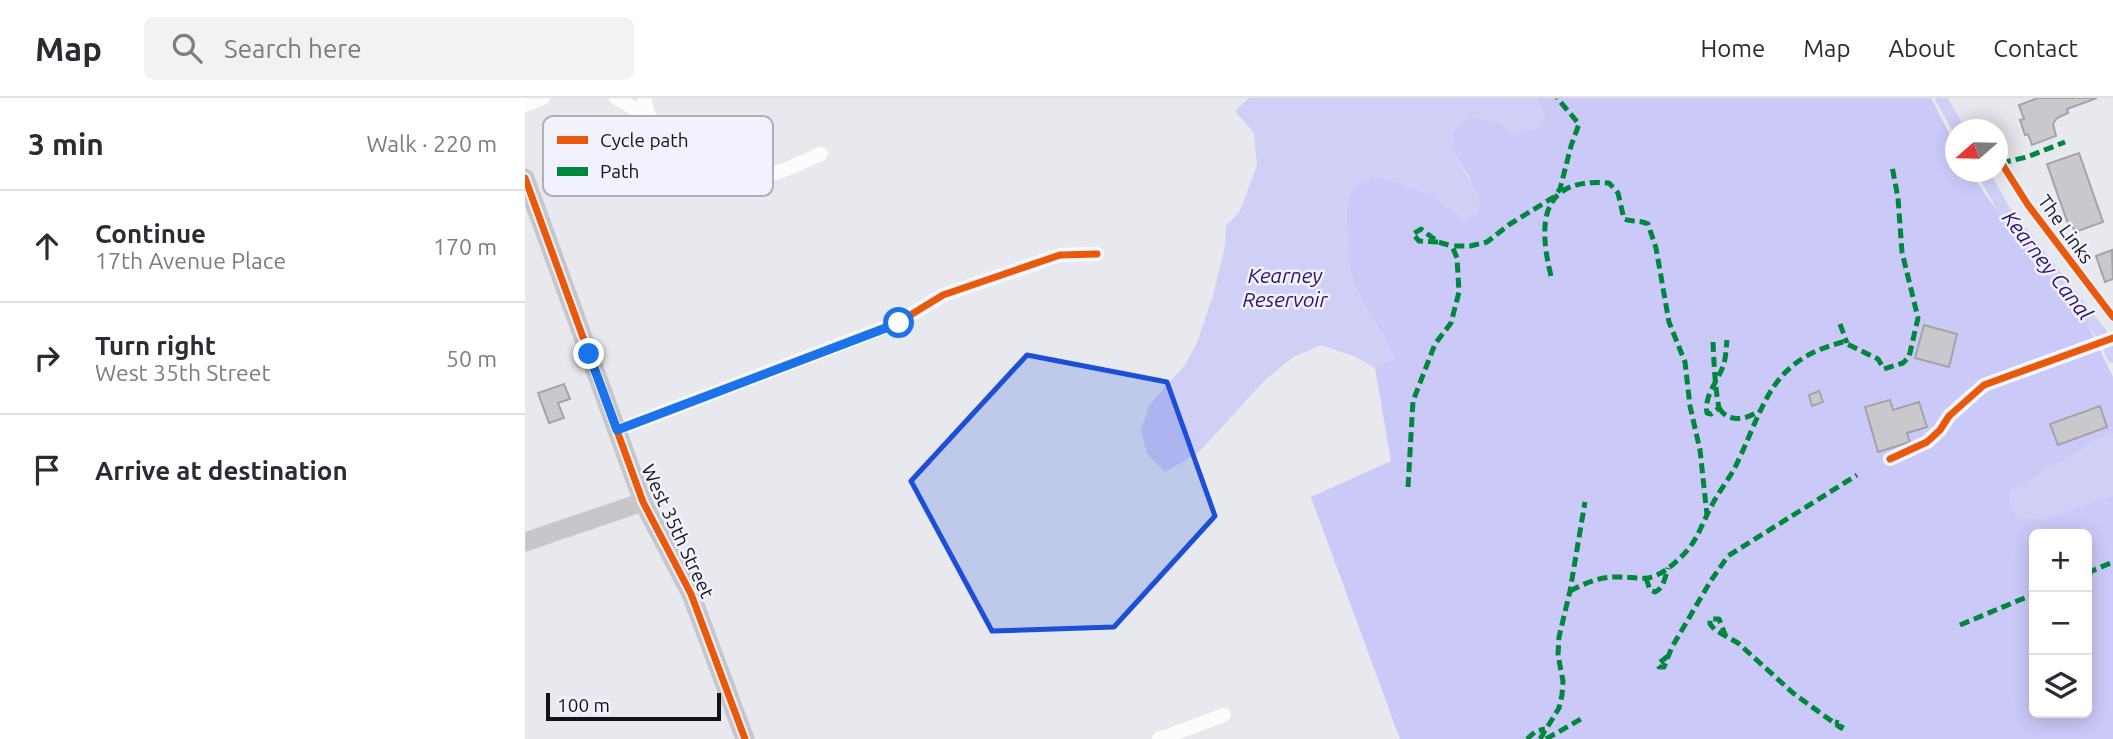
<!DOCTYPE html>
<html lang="en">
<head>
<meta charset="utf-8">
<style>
	:root { --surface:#fff; --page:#f2f2f3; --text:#2b2b33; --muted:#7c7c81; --line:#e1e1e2 }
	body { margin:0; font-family:Ubuntu,sans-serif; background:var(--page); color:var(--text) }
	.controls { position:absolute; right:21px; bottom:21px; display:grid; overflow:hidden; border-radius:10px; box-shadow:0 4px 18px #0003 }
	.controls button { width:63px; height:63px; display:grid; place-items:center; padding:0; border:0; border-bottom:2px solid var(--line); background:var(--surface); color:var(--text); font:35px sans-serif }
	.compass { position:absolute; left:1420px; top:21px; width:63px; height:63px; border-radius:50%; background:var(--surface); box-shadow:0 4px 18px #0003; rotate:250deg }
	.scale { position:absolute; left:21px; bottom:18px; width:175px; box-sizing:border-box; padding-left:7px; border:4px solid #131317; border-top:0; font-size:19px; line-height:24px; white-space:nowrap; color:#131317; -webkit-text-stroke:5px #f2f2ff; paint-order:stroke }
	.stop { position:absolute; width:21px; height:21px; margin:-16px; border:5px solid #1a73e8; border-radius:50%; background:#fff }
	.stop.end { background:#1a73e8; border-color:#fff; box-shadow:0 2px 7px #0008 }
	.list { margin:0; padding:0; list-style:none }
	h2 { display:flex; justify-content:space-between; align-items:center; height:91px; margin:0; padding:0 28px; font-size:30px }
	h2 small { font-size:23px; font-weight:400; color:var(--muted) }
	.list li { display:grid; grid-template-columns:46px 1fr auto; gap:21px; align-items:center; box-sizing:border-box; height:112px; padding:0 28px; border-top:2px solid var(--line) }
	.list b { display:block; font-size:26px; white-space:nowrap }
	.list p { margin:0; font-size:23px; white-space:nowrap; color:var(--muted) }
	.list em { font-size:23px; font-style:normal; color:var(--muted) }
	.icon { flex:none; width:38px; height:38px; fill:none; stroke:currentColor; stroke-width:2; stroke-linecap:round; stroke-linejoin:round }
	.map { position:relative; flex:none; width:1588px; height:641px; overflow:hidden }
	header { display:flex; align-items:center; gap:42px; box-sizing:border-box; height:98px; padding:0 35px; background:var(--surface); border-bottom:2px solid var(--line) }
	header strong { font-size:33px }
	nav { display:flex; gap:38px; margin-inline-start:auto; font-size:24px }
	.search { width:490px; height:63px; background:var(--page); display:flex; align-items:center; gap:18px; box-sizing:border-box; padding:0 24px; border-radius:10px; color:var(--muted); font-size:26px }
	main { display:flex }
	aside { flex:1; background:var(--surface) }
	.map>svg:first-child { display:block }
	.green { fill:#cbc9f7; fill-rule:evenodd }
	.water { fill:#d0cff5 }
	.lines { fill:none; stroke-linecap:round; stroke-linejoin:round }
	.canal { stroke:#d0cff5; stroke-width:12 }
	.building { fill:#c8c8cd; stroke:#a3a3a8; stroke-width:2 }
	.street { stroke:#fcfcfd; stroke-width:14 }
	.secondary { stroke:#c7c7cb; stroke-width:19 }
	.quiet { stroke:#00873e; stroke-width:5; stroke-dasharray:10 5; stroke-linecap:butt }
	.cycleway-casing { stroke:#f2f2ff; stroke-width:11 }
	.cycleway { stroke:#e8590c; stroke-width:7 }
	.route { stroke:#1a73e8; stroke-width:9 }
	.marked { fill:#1d4ed8; fill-opacity:0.2; stroke:#1d4ed8; stroke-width:5; stroke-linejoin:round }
	.labels { text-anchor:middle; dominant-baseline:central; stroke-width:5; stroke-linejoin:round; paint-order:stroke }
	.street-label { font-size:19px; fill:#131317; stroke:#f2f2ff }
	.water-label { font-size:21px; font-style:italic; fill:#2c1271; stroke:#f2f2ff }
	.key { fill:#f2f2ff; stroke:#afafb9; stroke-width:2 }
	.key-label { font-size:19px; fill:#131317 }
</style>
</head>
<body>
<header>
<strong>Map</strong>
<div class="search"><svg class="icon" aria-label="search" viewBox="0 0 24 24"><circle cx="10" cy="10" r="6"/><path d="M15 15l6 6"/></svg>Search here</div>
<nav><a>Home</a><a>Map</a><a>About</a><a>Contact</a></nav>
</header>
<main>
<aside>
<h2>3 min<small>Walk · 220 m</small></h2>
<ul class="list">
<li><svg class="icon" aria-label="ahead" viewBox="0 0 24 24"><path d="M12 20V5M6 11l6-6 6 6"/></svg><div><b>Continue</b><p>17th Avenue Place</p></div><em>170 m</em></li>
<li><svg class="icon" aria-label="right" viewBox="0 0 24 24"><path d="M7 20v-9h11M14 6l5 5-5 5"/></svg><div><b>Turn right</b><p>West 35th Street</p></div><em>50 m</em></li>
<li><svg class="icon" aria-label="arrive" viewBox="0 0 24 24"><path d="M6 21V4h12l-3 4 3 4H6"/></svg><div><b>Arrive at destination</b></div></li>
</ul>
</aside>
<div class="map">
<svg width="1588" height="641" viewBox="0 0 1588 641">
	<rect width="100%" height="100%" fill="#e8e8ef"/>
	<!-- green -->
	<path class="green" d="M1011 0H1406L1430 47V74H1446C1474 122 1516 163 1549 207 1566 229 1576 255 1588 279V641H875L786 399 866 363 850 270 869 260C856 229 831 202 824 168 822 156 823 142 822 130 820 102 821 91 848 78L874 84 911 100 939 121 945 80 927 52 928 32 943 18 973 24 992 35 1020 18ZM1509 436H1562V615H1509Z"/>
	<!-- water -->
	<g class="water">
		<path d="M724 0H1011L1020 18 1012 32 992 35 973 24 945 20 928 31 927 52 955 99 953 115 939 121 911 100 874 84 848 78C818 93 820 105 823 135 824 146 823 157 825 168 830 201 856 229 869 260L850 270 829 258 796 247 768 259 740 282 673 355 640 374 622 356 616 332 624 307 660 267 672 245 688 197 700 148 701 128 715 113 732 67 729 35 710 13Z"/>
		<path d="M1588 335V398C1567 400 1500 438 1488 413 1484 407 1483 399 1487 392L1577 339Z"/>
	</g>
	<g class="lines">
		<!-- canal -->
		<g class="canal">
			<polyline points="1416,0 1434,32"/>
			<polyline points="1458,74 1478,110 1578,238 1588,259"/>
		</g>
	</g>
	<!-- building -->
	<g class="building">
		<polygon points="1513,0 1572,0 1542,11 1543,15 1532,20 1528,26 1531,38 1507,47 1503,36 1500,37 1495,22 1499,21 1494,7"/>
		<polygon points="1554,55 1578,124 1550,134 1546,125 1543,126 1522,66"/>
		<polygon points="1587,152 1588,181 1580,184 1571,158"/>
		<polygon points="1399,227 1432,236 1424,269 1390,260"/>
		<polygon points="39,286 45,301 33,305 39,320 24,325 13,295"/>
		<polygon points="1294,293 1298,304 1287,308 1284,297"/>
		<polygon points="1365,302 1368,312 1394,304 1402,329 1382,335 1385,344 1353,354 1340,309"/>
		<polygon points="1575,308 1582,329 1533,347 1525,326"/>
	</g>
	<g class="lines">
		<!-- street -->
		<g class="street">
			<polyline points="91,0 123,18"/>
			<path d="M119 0C131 64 185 87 246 76 262 73 280 62 296 56"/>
			<polyline points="0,7 18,0"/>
			<polyline points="92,332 374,224 418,197 535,157 572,156"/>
			<polyline points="1365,361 1402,344 1415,332 1424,318 1459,287 1588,240"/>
			<polyline points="634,641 699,617"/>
		</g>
		<!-- secondary -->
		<g class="secondary">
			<polyline points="0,80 118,404 166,496 220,641"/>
			<polyline points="0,444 118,404"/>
		</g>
		<!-- quiet -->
		<g class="quiet">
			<polyline points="1476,65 1502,59 1540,44"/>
			<polyline points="913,144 894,143 888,136 896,131 913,144 927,148"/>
			<path d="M1026 178C1013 125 1015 79 1084 85L1093 95 1099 121C1108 124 1115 122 1123 126L1131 150 1144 224 1160 264 1165 308 1175 352 1182 417"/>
			<polyline points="1315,226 1322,245"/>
			<path d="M1188 244C1189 266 1190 289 1194 310L1186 316 1182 315C1179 299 1191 285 1197 271 1201 262 1201 252 1202 242"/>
			<path d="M1194 310C1203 325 1221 322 1234 313"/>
			<polyline points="883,389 888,303 910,246 926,225 934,194 932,160 927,148 945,148 962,144 985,126 1029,99 1035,91 1046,48 1054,26 1032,0"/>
			<polyline points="1562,475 1588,464"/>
			<path d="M1121 480 1125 492 1130 494C1139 490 1140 479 1143 470"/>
			<path d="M1045 493C1062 484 1076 478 1096 479 1104 479 1113 481 1122 480 1136 478 1148 467 1158 457 1173 442 1177 425 1187 407 1195 391 1207 378 1214 361 1241 303 1247 262 1318 244L1353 261 1359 271 1378 265 1384 259 1393 220 1377 154 1373 100 1367 68"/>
			<polyline points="1435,527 1509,496"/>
			<polyline points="1201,539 1194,521 1185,521 1185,526 1190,532 1213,545 1268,595 1316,630 1318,626 1310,624"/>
			<polyline points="1143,558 1133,566 1134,569 1139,569 1147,549 1185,484 1203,458 1332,377"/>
			<polyline points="1002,641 1011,633 1020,631"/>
			<polyline points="1015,641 1034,610 1037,597 1038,583 1033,557 1034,539 1045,493 1060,404"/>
			<polyline points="1021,641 1056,621"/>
		</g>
		<!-- cycleway casing -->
		<g class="cycleway-casing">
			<g id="cycleway">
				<polyline points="1472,58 1503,107 1588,219"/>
				<polyline points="0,80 118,404 166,496 220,641"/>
				<polyline points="92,332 374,224 418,197 535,157 572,156"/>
				<polyline points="1365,361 1402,344 1415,332 1424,318 1459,287 1588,240"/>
			</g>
		</g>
		<!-- cycleway -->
		<use href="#cycleway" class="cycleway"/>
	</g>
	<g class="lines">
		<!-- route -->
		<polyline class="route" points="64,256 92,332 374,225"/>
	</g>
	<!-- marked area -->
	<path class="marked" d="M502 257 642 284 690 418 589 529 467 533 386 383Z"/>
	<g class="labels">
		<!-- street labels -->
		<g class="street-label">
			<text transform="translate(1541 131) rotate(54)">The Links</text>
			<text transform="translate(153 433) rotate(65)">West 35th Street</text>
		</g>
		<!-- water labels -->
		<g class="water-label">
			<text transform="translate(1523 167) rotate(52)">Kearney Canal</text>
			<text x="760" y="177">Kearney<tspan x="760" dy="24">Reservoir</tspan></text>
		</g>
	</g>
	<!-- legend -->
	<rect x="18" y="18" width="230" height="80" rx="10" class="key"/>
	<rect x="32" y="38" width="31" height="8" fill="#e8590c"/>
	<rect x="32" y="69" width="31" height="9" fill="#00873e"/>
	<g class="key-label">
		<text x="75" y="49">Cycle path</text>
		<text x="75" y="80">Path</text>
	</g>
</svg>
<div class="controls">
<button>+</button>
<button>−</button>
<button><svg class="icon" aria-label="layers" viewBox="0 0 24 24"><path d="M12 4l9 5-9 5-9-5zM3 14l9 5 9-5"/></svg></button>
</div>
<svg class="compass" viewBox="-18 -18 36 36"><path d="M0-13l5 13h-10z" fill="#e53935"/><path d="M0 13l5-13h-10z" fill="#7c7c81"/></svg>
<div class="scale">100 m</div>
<div class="stop" style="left:374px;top:225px"></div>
<div class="stop end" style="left:64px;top:256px"></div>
</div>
</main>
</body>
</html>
